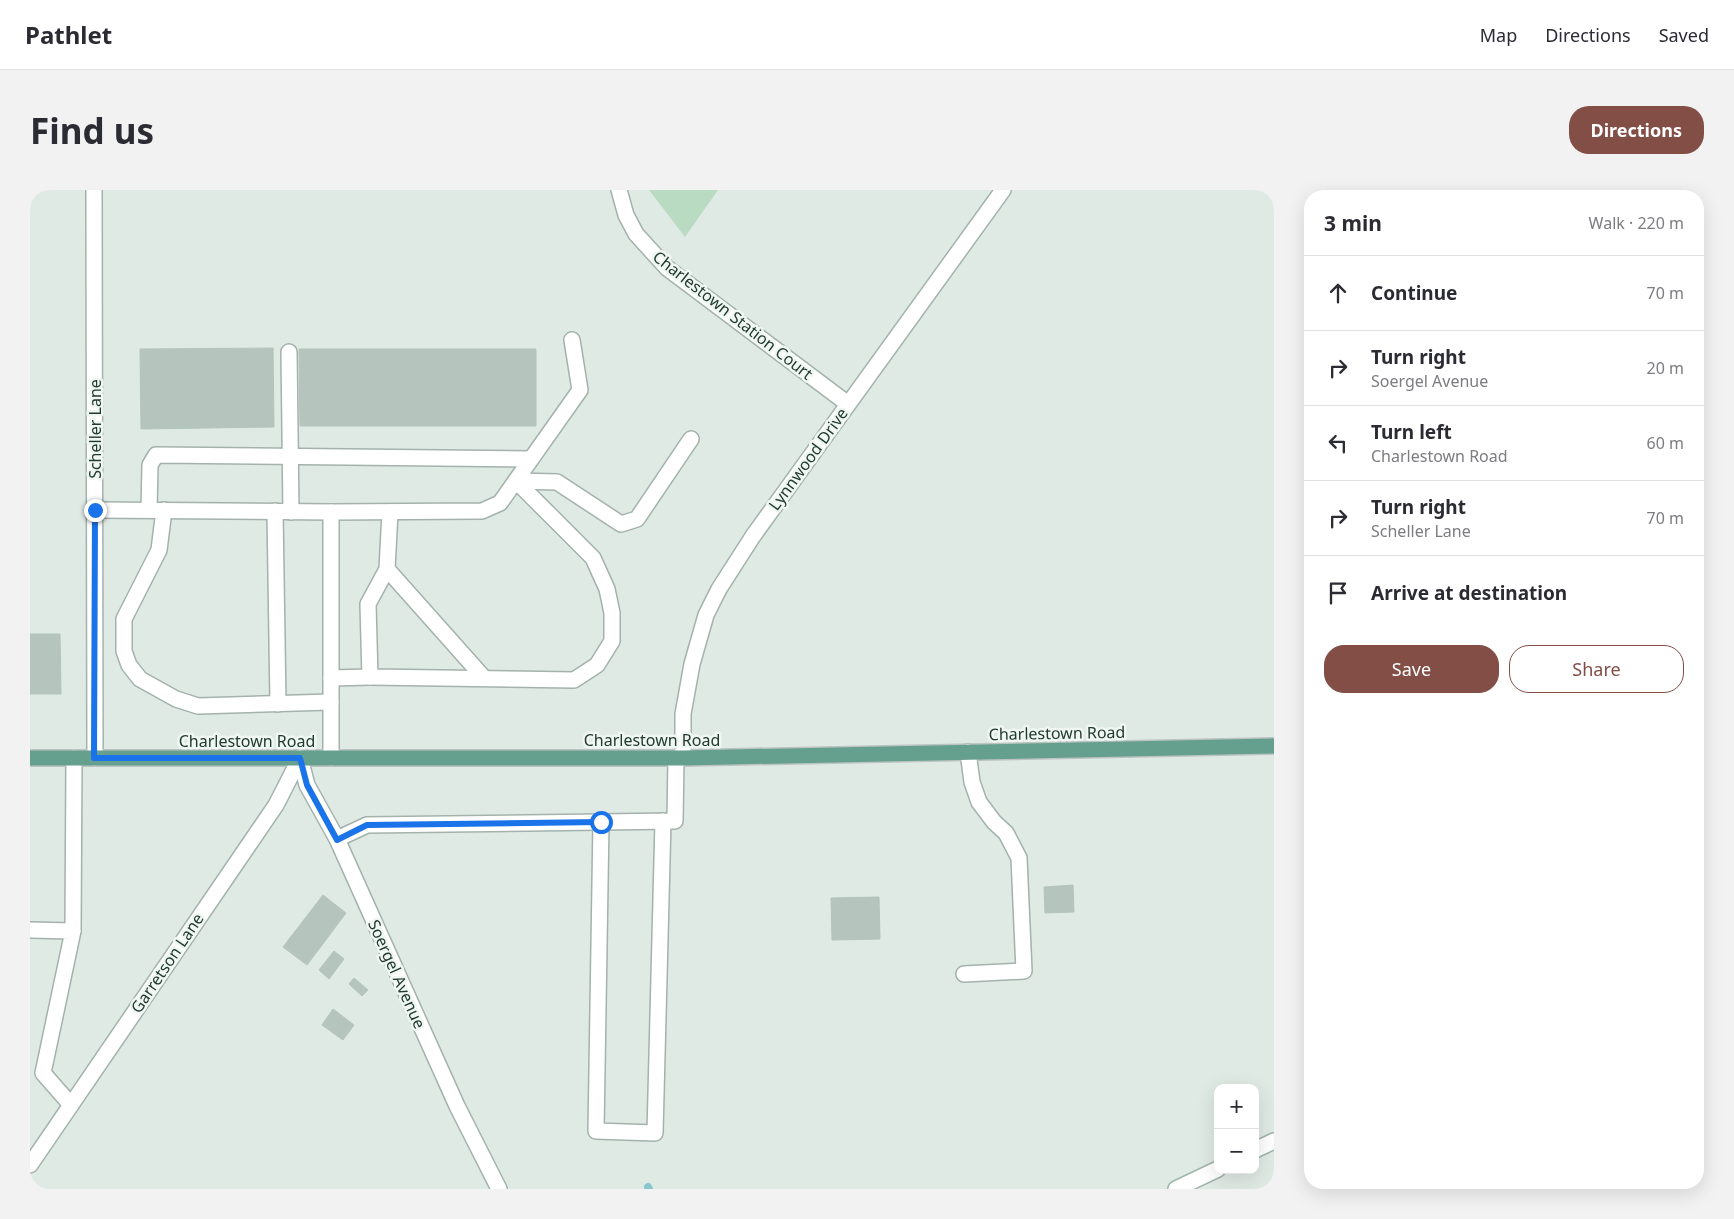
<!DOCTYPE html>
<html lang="en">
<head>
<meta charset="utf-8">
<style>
	:root { --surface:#fff; --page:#f2f2f3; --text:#2b2b33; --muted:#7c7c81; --line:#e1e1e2; --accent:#824e45 }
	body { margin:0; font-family:"Noto Sans",sans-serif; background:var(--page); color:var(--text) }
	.controls { position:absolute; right:15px; bottom:15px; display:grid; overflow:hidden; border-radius:10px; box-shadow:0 5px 20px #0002 }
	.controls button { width:45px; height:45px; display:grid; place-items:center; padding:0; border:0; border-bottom:1px solid var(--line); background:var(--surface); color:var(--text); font:25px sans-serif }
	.stop { position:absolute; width:15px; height:15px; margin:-11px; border:4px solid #1a73e8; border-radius:50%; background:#fff }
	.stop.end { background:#1a73e8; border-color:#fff; box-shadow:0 1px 5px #0008 }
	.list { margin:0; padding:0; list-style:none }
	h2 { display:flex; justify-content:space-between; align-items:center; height:65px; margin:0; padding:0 20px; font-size:21px }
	h2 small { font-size:16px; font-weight:400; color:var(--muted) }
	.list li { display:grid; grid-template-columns:32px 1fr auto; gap:15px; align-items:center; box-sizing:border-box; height:75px; padding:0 20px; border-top:1px solid var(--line) }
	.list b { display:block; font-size:19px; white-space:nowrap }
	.list p { margin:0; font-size:16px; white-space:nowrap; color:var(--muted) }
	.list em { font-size:16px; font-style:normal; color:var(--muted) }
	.actions { display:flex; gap:10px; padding:15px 20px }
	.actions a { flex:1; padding:11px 0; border:1px solid var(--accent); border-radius:20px; text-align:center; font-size:18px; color:var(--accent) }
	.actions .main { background:var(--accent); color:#fff }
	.icon { flex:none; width:28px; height:28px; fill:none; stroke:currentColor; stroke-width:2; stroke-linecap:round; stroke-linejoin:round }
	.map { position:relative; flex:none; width:1244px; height:999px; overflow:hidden; border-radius:20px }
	header { display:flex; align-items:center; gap:30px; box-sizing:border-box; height:70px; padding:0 25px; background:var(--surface); border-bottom:1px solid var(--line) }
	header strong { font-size:24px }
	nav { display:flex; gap:28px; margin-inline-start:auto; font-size:18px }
	.intro { display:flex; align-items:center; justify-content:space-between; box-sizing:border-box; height:120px; padding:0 30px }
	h1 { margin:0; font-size:35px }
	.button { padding:12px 22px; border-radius:20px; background:var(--accent); color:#fff; font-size:18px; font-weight:700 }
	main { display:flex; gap:30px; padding:0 30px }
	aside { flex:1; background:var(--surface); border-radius:20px; box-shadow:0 5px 20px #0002 }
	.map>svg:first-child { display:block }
	.green { fill:#b9dbc1 }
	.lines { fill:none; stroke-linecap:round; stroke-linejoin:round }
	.stream { stroke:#89c6ce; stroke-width:8 }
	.building { fill:#b5c5be; stroke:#b2c4bc }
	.lane-casing { stroke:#a3b2ac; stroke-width:18 }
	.street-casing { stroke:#a3b2ac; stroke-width:18 }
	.secondary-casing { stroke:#9fb6ad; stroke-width:18 }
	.primary-casing { stroke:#bcc4c2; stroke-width:18 }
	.lane { stroke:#fff; stroke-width:15 }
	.street { stroke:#fff; stroke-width:15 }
	.secondary { stroke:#fff; stroke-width:15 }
	.primary { stroke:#659f8e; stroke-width:15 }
	.route { stroke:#1a73e8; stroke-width:6 }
	.labels { text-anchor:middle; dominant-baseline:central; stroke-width:5; stroke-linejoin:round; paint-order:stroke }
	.street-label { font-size:16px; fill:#213a32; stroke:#f0f7f3 }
</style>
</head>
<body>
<header>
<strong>Pathlet</strong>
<nav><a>Map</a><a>Directions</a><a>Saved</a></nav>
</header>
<div class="intro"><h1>Find us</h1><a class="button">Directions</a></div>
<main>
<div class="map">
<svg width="1244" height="999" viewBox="0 0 1244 999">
	<rect width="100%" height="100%" fill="#e0eae5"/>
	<!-- green -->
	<polygon class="green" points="619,0 688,0 655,47"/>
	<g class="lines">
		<!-- stream -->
		<polyline class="stream" points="618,997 619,999"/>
	</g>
	<!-- building -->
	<g class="building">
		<polygon points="243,158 244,237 111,239 110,159"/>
		<polygon points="269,159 506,159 506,236 270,236"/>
		<polygon points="0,444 30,444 31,504 0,504"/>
		<polygon points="1043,695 1044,722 1015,723 1014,697"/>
		<polygon points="293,705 316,723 277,775 253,757"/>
		<polygon points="849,707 850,749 802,750 801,708"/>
		<polygon points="304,761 314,769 299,789 289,780"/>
		<polygon points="324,788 338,800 332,806 319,794"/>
		<polygon points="303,819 324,835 313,850 292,835"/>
	</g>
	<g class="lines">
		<!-- lane casing -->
		<g class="lane-casing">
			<g id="lane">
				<polyline points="259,162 261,322"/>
				<polyline points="486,291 527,292 591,334 607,329 661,249"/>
				<polyline points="65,320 301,322"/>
				<polyline points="119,320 120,275 126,265 501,269"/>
				<polyline points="134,320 129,360 94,429 94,461 99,475 110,489 146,509 168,516 301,512"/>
				<polyline points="245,321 248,514"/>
				<polyline points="360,322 357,379 338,414 340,487 544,490 567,475 582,451 582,423 577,399 563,368 486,291"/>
				<polyline points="357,379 454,488"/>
				<polyline points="301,488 340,487"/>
				<polyline points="301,568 301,322 452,321 470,313 550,200 542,150"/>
				<polyline points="571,632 566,941 625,943 633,631"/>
				<polyline points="307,649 337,635 645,631 646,568"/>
				<polyline points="0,740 43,741 13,883 41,915"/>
				<polyline points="43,741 44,568"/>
				<polyline points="934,784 994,781 989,668 976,643 964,632 949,612 942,592 938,562"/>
			</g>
		</g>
		<!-- street casing -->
		<g class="street-casing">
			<g id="street">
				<polyline points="64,0 65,568"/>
				<polyline points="589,0 596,25 606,44 637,78 818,214"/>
				<polyline points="270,568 277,595 307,649 427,916 469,999"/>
				<polyline points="653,568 653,524 662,474 676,425 689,399 723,346 973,0"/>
				<polyline points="0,975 246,615 270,568"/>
			</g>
		</g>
		<!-- secondary casing -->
		<g class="secondary-casing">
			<g id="secondary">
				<polyline points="1225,960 1244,951"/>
				<polyline points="1146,999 1188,979"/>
			</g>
		</g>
		<!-- primary casing -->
		<g class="primary-casing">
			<polyline id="primary" points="0,568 653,568 1244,556"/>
		</g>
		<!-- lane -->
		<use href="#lane" class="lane"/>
		<!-- street -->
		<use href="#street" class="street"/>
		<!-- secondary -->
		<use href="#secondary" class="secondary"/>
		<!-- primary -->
		<use href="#primary" class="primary"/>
	</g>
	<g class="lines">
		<!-- route -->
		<polyline class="route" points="65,320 64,568 270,568 277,595 307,650 337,635 571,632"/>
	</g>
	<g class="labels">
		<!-- street labels -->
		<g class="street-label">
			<text transform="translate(703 125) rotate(38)">Charlestown Station Court</text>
			<text transform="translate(65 239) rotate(-90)">Scheller Lane</text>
			<text transform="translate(778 269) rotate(-54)">Lynnwood Drive</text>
			<text transform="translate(1027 543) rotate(-1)">Charlestown Road</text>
			<text x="622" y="550">Charlestown Road</text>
			<text x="217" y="551">Charlestown Road</text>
			<text transform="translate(137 773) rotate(-56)">Garretson Lane</text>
			<text transform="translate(367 784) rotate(66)">Soergel Avenue</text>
		</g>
	</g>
</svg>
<div class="controls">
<button>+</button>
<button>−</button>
</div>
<div class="stop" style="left:571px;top:632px"></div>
<div class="stop end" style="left:65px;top:320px"></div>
</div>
<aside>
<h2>3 min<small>Walk · 220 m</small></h2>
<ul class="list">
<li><svg class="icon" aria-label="ahead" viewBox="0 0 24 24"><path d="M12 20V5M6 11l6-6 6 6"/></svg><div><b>Continue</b></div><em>70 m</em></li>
<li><svg class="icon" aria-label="right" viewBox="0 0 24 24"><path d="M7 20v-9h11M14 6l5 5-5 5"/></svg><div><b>Turn right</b><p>Soergel Avenue</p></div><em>20 m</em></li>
<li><svg class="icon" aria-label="left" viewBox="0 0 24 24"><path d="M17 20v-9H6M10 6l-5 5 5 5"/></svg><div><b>Turn left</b><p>Charlestown Road</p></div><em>60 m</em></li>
<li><svg class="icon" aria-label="right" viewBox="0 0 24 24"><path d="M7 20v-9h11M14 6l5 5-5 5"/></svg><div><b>Turn right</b><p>Scheller Lane</p></div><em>70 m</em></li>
<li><svg class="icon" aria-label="arrive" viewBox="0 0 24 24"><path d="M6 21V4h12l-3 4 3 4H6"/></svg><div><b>Arrive at destination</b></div></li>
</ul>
<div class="actions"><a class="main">Save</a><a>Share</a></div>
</aside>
</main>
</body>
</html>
